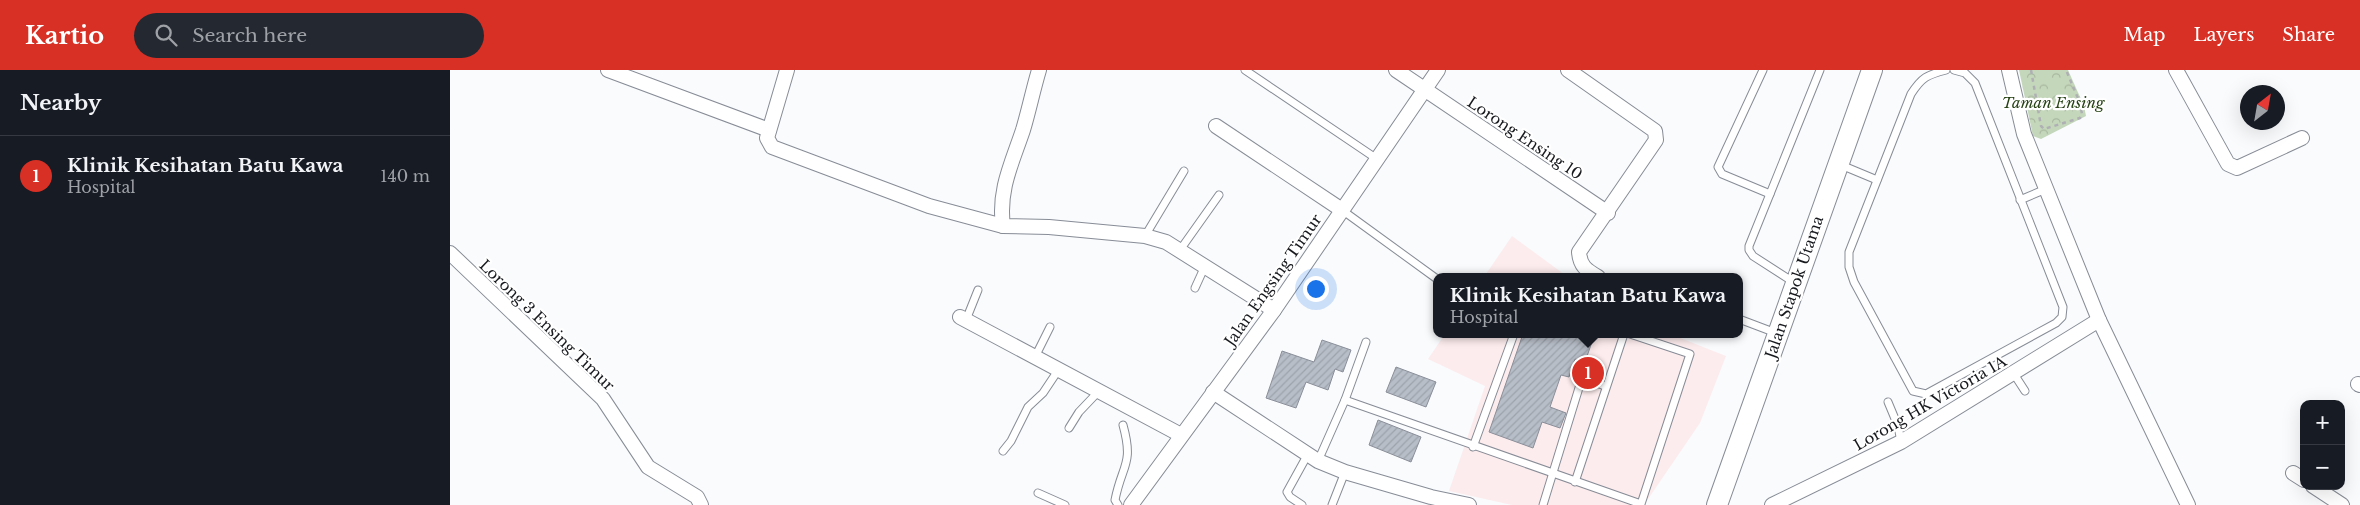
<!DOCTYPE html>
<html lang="en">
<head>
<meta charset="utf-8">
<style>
	:root { --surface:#171b24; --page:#242831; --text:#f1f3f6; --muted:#9ea1a6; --line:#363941; --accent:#d93025 }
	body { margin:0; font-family:"Libre Baskerville",serif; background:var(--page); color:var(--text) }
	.controls { position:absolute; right:15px; bottom:15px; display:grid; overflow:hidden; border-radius:10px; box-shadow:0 5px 20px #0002 }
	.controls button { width:45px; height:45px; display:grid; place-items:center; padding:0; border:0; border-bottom:1px solid var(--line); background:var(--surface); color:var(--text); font:25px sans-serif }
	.compass { position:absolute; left:1790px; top:15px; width:45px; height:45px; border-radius:50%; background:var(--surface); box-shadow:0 5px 20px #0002; rotate:31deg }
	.you { position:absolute; left:865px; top:218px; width:18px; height:18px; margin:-12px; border:4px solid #fff; border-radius:50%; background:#1a73e8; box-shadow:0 0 0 8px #1a73e833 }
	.badge { display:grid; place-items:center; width:32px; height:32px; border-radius:50%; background:var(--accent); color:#fff; font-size:16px; font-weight:700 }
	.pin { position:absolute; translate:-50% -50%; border:2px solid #fff; box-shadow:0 1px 5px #0006 }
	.popup { position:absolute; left:983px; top:203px; width:310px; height:65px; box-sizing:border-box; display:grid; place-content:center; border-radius:10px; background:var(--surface); filter:drop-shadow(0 1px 4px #0005); font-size:16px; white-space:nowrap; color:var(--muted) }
	.popup b { font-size:19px; color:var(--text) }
	.popup::after { content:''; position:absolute; left:50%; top:100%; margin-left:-10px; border:10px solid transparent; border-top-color:var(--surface) }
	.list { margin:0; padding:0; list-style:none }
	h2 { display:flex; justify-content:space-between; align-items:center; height:65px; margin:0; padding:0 20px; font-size:21px }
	h2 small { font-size:16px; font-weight:400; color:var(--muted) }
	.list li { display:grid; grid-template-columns:32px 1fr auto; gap:15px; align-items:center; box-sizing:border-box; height:80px; padding:0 20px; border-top:1px solid var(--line) }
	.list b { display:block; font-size:19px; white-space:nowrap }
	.list p { margin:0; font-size:16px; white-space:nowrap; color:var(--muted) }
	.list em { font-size:16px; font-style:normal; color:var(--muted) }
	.icon { flex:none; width:28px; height:28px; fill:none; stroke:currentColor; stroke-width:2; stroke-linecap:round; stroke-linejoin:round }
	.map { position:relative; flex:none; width:1910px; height:435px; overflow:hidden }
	header { display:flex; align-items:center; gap:30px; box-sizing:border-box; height:70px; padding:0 25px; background:var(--accent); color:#fff }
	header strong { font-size:24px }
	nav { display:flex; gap:28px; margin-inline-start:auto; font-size:18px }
	.search { width:350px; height:45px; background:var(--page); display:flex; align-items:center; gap:12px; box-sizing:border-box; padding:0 18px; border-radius:28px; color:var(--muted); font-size:19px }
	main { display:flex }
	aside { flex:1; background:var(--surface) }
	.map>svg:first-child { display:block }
	.medical { fill:#fdecee }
	.park { fill:url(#park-crowns) }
	.building { fill:url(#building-hatch); stroke:#898e98 }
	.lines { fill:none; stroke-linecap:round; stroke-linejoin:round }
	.lane-casing { stroke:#878c96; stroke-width:9 }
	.street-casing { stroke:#878c96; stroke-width:16 }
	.secondary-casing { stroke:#878c96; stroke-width:22 }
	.path { stroke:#aeb0b3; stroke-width:2.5; stroke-dasharray:4 4; stroke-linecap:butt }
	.lane { stroke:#fff; stroke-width:7 }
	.street { stroke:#fff; stroke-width:14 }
	.secondary { stroke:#fff; stroke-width:20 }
	.labels { text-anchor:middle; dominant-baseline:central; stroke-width:4.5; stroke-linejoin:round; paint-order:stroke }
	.park-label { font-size:15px; font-style:italic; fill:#264214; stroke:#fff }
	.street-label { font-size:15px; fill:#17191d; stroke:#fff }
</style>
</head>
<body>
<header>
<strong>Kartio</strong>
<div class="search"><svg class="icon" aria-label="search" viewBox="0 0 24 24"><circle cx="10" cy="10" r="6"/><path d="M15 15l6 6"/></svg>Search here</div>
<nav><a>Map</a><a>Layers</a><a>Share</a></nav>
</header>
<main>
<aside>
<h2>Nearby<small></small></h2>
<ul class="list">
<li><span class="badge">1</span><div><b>Klinik Kesihatan Batu Kawa</b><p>Hospital</p></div><em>140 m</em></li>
</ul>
</aside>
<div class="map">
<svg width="1910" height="435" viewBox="0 0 1910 435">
	<defs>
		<pattern id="park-crowns" width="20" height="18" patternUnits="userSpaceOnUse" patternTransform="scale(1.25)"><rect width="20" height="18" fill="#c4d7bb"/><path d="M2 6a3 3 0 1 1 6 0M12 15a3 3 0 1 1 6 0" fill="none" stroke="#a8b8a0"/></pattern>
		<pattern id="building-hatch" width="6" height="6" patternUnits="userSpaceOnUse" patternTransform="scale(1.25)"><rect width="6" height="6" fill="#b8bec8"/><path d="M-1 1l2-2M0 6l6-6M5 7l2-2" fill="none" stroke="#9da3ab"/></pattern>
	</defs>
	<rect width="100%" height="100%" fill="#f9fbfd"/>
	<!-- medical -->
	<g class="medical">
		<polygon points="1062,166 1118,207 1034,207"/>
		<polygon points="995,264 1220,264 1276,286 1250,353 1194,435 1062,435 999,421 1035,316 978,289"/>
	</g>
	<!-- park -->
	<polygon class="park" points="1569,0 1618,0 1634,36 1636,46 1591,69 1583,66"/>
	<!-- building -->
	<g class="building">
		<polygon points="1073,264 1130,264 1143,269 1135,292 1125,289 1119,307 1111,305 1100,337 1116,343 1110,358 1092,352 1083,378 1039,362"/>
		<polygon points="872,270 901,280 893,302 885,299 878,320 856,312 846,338 816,328 832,281 864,292"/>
		<polygon points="946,297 986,312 976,337 936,322"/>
		<polygon points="928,350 971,367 961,392 919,375"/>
	</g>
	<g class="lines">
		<!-- lane casing -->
		<g class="lane-casing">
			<g id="lane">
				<polyline points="795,0 927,89"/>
				<polyline points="1313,0 1268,97 1272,104 1320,124"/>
				<path d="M1496 0C1477 5 1472 7 1461 24L1399 182V197L1404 212 1463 321 1476 324 1606 253 1612 247 1613 237 1525 13 1515 3 1504 0"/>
				<polyline points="1391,95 1427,110"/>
				<polyline points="1570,130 1596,119"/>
				<polyline points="892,140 987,209"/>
				<polyline points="695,166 734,101"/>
				<polyline points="730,180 769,125"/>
				<polyline points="1345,213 1303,186 1299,180 1299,176 1370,0"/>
				<polyline points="745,218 755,196"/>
				<polyline points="1289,249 1326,263"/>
				<polyline points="516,250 528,220"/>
				<polyline points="585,287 600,257"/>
				<polyline points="1564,304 1575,321"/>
				<polyline points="895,330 1191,434 1240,284 1180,264"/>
				<polyline points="1438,332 1448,356 1451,372"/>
				<polyline points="619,358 629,342 649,321"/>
				<polyline points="1023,377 1064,264"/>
				<polyline points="553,381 561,371 578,337 593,323 609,299"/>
				<polyline points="868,391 895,330 916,272"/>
				<polyline points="1125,412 1174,264"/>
				<polyline points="588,423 615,435"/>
				<path d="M668 435 665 430C672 394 684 395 673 355"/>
				<polyline points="852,435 840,427 837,422 858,384"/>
				<polyline points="882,435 895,402"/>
				<polyline points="1093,435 1132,308 1155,316"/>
			</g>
		</g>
		<!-- street casing -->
		<g class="street-casing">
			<g id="street">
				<polyline points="158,0 319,60"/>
				<polyline points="337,0 317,68 322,77 479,136 553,156"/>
				<path d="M589 0C583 20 579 40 573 60 562 93 548 120 553 156L599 157 695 166 716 172 824 240"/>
				<polyline points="946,0 1158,143"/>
				<path d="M1118 0 1205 61 1206 70 1129 182C1130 196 1136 200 1148 207"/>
				<polyline points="1559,0 1574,64 1649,250 1738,435"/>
				<polyline points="1726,0 1778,94 1787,98 1852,68"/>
				<polyline points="766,56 892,140"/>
				<polyline points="0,183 153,329 198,397 247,427 251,435"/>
				<polyline points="510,247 731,365"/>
				<polyline points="1908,314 1910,315"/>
				<polyline points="763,322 868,391 895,402 981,427 1019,435"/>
				<polyline points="1843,403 1854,410"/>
				<polyline points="1863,416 1892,435"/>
				<polyline points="681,435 824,240 988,0"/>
				<polyline points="1322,435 1451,372 1649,250"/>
			</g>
		</g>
		<!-- secondary casing -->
		<g class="secondary-casing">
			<polyline id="secondary" points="1267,435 1422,0"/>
		</g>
		<!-- path -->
		<polyline class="path" points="1581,0 1591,56 1594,59 1630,48 1632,44 1630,33 1616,0"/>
		<!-- lane -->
		<use href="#lane" class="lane"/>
		<!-- street -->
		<use href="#street" class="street"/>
		<!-- secondary -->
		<use href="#secondary" class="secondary"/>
	</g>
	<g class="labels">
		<!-- park labels -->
		<g class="park-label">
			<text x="1603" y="32">Taman Ensing</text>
		</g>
		<!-- street labels -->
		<g class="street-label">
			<text transform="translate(1075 68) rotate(34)">Lorong Ensing 10</text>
			<text transform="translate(823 210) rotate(-55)">Jalan Engsing Timur</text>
			<text transform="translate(1344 217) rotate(-71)">Jalan Stapok Utama</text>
			<text transform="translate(97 255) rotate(44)">Lorong 3 Ensing Timur</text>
			<text transform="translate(1480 333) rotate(-30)">Lorong HK Victoria 1A</text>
		</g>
	</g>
</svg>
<div class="controls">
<button>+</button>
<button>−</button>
</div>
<svg class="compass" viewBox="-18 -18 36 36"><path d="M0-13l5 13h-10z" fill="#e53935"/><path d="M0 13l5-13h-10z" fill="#9ea1a6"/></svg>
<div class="you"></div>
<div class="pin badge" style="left:1138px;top:303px">1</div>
<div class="popup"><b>Klinik Kesihatan Batu Kawa</b>Hospital</div>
</div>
</main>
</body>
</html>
